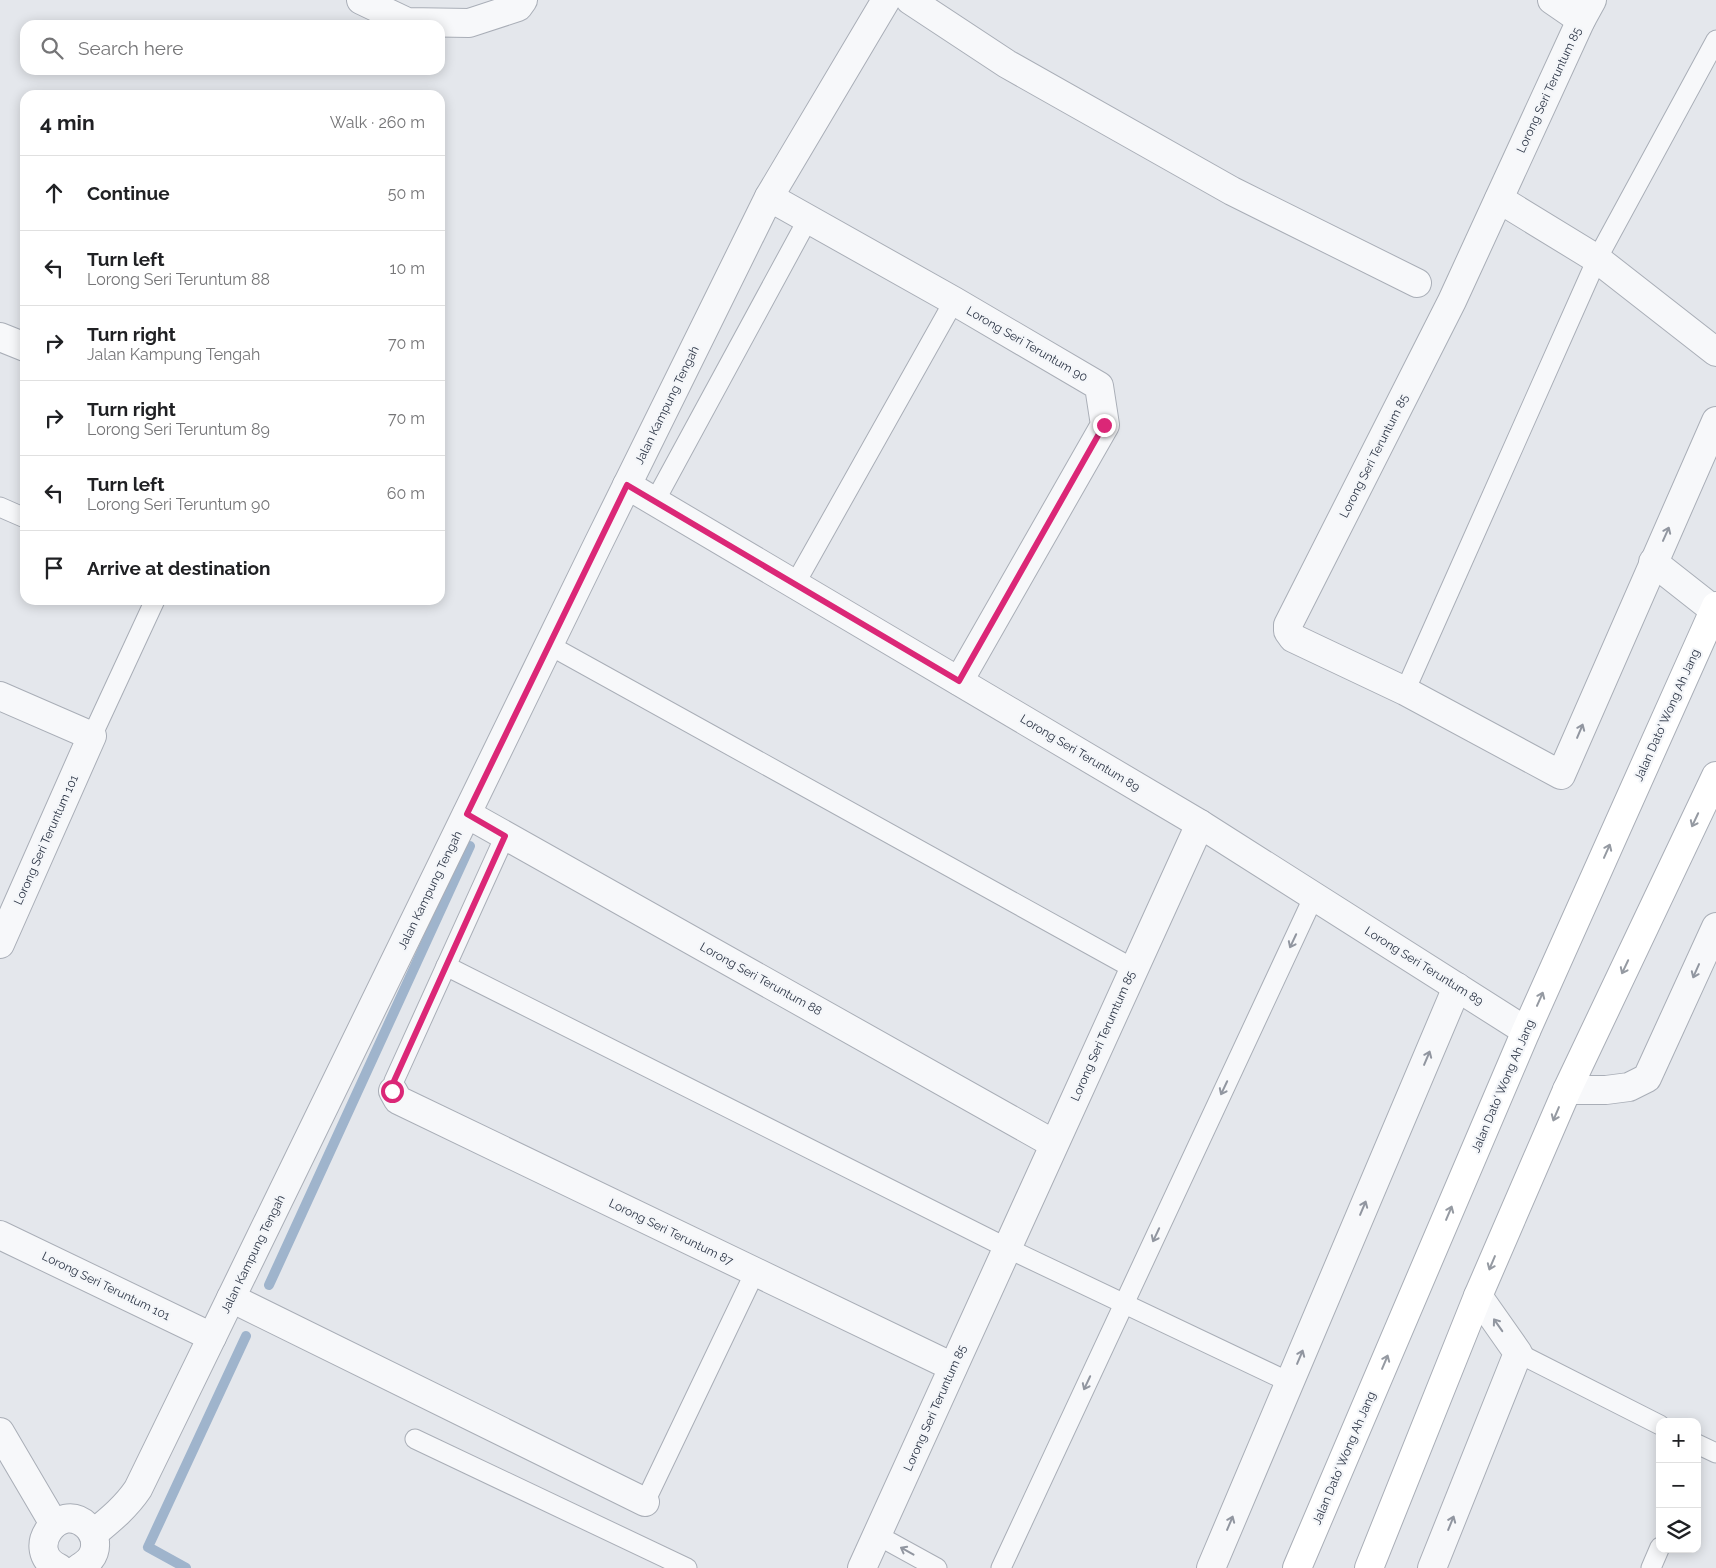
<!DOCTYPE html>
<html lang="en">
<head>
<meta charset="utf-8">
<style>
	:root { --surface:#fff; --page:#f2f2f2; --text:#202124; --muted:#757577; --line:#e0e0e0 }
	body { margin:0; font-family:Raleway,sans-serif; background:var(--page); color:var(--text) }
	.controls { position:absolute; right:15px; bottom:15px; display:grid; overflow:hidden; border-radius:10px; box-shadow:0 2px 12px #0003 }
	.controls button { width:45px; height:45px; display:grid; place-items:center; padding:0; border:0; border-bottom:1px solid var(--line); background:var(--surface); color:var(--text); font:25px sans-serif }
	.stop { position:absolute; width:15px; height:15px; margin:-11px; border:4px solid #db2777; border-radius:50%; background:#fff }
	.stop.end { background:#db2777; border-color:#fff; box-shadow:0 1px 5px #0008 }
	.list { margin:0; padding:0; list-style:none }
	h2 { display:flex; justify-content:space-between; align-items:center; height:65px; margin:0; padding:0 20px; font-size:21px }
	h2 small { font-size:16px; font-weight:400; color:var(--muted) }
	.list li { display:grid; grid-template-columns:32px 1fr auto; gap:15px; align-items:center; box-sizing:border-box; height:75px; padding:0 20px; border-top:1px solid var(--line) }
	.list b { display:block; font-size:19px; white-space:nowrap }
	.list p { margin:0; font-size:16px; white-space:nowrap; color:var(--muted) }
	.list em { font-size:16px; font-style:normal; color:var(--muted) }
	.icon { flex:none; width:28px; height:28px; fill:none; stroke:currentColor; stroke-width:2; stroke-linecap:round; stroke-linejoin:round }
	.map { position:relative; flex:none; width:1716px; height:1568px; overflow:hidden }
	.search { position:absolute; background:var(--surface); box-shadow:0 2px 12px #0003; left:20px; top:20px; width:425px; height:55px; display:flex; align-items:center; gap:12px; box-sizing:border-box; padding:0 18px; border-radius:15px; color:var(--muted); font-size:19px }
	.panel { position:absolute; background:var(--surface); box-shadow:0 2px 12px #0003; left:20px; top:90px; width:425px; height:515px; border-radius:15px }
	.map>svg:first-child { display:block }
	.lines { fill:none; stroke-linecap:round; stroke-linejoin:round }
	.stream { stroke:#9fb4cc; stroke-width:10 }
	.service-casing { stroke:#a9aeb7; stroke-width:21 }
	.minor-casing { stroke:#a9aeb7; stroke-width:30 }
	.secondary-casing { stroke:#a9aeb7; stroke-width:30 }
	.service { stroke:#f7f8fa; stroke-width:19 }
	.minor { stroke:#f7f8fa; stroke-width:28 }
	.secondary { stroke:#fff; stroke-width:28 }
	.oneway { stroke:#9196a0 }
	.oneway2 { stroke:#959aa2 }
	.route { stroke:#db2777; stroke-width:6 }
	.labels { text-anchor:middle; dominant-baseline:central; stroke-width:4.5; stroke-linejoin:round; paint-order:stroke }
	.street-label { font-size:12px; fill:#2b3445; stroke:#f4f6f9 }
</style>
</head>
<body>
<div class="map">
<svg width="1716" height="1568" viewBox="0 0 1716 1568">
	<rect width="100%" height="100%" fill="#e4e7ec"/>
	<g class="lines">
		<!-- stream -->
		<g class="stream">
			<polyline points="269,1285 470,846"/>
			<polyline points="186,1568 148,1547 246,1336"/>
		</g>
		<!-- service casing -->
		<g class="service-casing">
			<g id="service">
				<polyline points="655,501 808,219"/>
				<polyline points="0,507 25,518"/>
				<polyline points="795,584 954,301"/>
				<polyline points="549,645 1134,969"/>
				<polyline points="1405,691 1597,259 1716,40"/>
				<polyline points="92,736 155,600"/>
				<polyline points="446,966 1007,1248 1289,1382"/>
				<polyline points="393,1091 394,1081 505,836"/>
				<polyline points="1518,1353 1660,1425"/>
				<polyline points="415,1439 687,1568"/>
				<polyline points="1697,1444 1716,1453"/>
				<polyline points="645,1502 755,1272"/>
				<polyline points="877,1535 937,1568"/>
				<polyline points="1001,1568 1314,896"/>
				<polyline points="1651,1568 1660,1547"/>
			</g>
		</g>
		<!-- minor casing -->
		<g class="minor-casing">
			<g id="minor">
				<polyline points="361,0 407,22 469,23 518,7 523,0"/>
				<polyline points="910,0 1007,64 1232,191 1417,283"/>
				<polyline points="1552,0 1581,20"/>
				<polyline points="1592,0 1581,20 1452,301 1288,625 1288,631 1293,638 1405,691 1561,775 1716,421"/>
				<polyline points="769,197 954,301 1099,386 1105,425 959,681"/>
				<polyline points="1499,199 1597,259 1716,352"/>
				<polyline points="0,337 25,347"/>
				<polyline points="627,485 1200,824 1526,1031"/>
				<polyline points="1653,562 1714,610"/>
				<polyline points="0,696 92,736 0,944"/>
				<polyline points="467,814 1054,1144"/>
				<polyline points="1567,1090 1606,1090 1629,1087 1647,1078 1716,927"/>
				<polyline points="393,1091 398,1100 953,1367"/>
				<polyline points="0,1235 212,1337"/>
				<polyline points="231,1298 645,1502"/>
				<polyline points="0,1432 54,1524"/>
				<path d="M93 1534C110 1520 126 1507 138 1489L598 544 769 197 886 0"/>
				<path d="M59 1568C22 1551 59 1499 87 1526 91 1530 95 1537 95 1543 96 1555 89 1562 79 1568"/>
				<polyline points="862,1568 1200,824"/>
				<polyline points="1211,1568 1457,987"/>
				<polyline points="1432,1568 1518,1353 1478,1296"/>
			</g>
		</g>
		<!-- secondary casing -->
		<g class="secondary-casing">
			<g id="secondary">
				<polyline points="1297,1568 1526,1031 1716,606"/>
				<polyline points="1369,1568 1478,1296 1567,1090 1716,776"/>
			</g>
		</g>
		<!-- service -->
		<use href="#service" class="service"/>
		<!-- minor -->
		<use href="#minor" class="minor"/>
		<!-- secondary -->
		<use href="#secondary" class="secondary"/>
	</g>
	<!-- one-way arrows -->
	<defs><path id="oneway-shaft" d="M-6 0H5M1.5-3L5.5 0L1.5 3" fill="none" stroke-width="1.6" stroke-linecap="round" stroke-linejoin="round" transform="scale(1.25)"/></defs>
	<g class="oneway">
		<use href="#oneway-shaft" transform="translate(1666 534) rotate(-66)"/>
		<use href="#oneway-shaft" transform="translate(1580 731) rotate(-67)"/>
		<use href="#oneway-shaft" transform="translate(1293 941) rotate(115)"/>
		<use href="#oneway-shaft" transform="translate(1696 971) rotate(114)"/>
		<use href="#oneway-shaft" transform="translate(1427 1058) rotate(-67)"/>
		<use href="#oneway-shaft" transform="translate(1224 1088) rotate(115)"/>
		<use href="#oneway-shaft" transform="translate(1363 1208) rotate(-67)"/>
		<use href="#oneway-shaft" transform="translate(1156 1235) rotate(115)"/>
		<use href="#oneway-shaft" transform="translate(1498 1325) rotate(-125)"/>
		<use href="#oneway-shaft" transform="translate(1300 1357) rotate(-67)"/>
		<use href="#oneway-shaft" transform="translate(1087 1383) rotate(115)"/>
		<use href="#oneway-shaft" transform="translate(1230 1523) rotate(-67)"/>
		<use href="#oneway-shaft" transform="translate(1451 1523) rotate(-68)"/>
		<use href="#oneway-shaft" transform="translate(907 1551) rotate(-151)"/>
	</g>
	<g class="oneway2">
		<use href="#oneway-shaft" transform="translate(1695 820) rotate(115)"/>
		<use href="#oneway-shaft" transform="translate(1607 851) rotate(-66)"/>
		<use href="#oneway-shaft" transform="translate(1625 967) rotate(115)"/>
		<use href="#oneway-shaft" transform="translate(1540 999) rotate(-66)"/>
		<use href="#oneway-shaft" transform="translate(1556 1114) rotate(113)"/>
		<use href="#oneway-shaft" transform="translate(1449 1213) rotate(-67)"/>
		<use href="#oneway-shaft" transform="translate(1492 1263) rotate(113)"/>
		<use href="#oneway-shaft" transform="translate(1385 1362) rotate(-67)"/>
	</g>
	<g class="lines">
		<!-- route -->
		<polyline class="route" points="392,1091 394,1081 505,836 467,814 627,485 959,681 1104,425"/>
	</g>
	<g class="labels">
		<!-- street labels -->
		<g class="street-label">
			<text transform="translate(1549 90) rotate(-65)">Lorong Seri Teruntum 85</text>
			<text transform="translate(1027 344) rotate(30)">Lorong Seri Teruntum 90</text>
			<text transform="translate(667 405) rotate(-64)">Jalan Kampung Tengah</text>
			<text transform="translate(1374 456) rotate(-63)">Lorong Seri Teruntum 85</text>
			<text transform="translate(1667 715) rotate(-66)">Jalan Dato' Wong Ah Jang</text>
			<text transform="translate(1080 753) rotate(31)">Lorong Seri Teruntum 89</text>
			<text transform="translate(46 840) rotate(-66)">Lorong Seri Teruntum 101</text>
			<text transform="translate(430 890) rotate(-64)">Jalan Kampung Tengah</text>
			<text transform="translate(1424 966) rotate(32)">Lorong Seri Teruntum 89</text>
			<text transform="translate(761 979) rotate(29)">Lorong Seri Teruntum 88</text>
			<text transform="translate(1103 1036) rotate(-66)">Lorong Seri Terumtum 85</text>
			<text transform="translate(1503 1086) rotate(-67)">Jalan Dato' Wong Ah Jang</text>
			<text transform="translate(671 1232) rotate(26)">Lorong Seri Teruntum 87</text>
			<text transform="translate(253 1254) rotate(-64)">Jalan Kampung Tengah</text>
			<text transform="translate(106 1286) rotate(26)">Lorong Seri Teruntum 101</text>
			<text transform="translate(935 1408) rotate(-66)">Lorong Seri Teruntum 85</text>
			<text transform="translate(1344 1458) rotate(-67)">Jalan Dato' Wong Ah Jang</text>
		</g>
	</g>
</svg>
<div class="controls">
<button>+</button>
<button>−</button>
<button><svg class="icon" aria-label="layers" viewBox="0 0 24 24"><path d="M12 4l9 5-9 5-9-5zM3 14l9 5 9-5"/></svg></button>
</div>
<div class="stop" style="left:392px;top:1091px"></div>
<div class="stop end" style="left:1104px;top:425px"></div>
<div class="search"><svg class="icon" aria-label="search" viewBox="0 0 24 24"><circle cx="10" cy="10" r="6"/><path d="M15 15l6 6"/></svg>Search here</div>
<section class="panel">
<h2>4 min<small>Walk · 260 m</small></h2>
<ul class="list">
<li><svg class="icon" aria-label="ahead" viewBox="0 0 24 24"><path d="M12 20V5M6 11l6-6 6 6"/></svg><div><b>Continue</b></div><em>50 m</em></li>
<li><svg class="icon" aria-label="left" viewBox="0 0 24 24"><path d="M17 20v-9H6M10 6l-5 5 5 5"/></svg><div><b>Turn left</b><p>Lorong Seri Teruntum 88</p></div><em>10 m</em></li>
<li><svg class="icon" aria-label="right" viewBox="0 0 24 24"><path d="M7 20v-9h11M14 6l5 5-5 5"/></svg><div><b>Turn right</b><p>Jalan Kampung Tengah</p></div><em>70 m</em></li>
<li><svg class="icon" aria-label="right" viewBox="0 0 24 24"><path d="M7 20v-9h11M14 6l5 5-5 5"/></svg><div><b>Turn right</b><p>Lorong Seri Teruntum 89</p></div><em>70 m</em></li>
<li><svg class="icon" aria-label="left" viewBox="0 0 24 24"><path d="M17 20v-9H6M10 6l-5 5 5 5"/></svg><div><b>Turn left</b><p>Lorong Seri Teruntum 90</p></div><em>60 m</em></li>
<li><svg class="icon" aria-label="arrive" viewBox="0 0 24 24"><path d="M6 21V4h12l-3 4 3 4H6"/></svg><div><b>Arrive at destination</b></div></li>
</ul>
</section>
</div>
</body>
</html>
